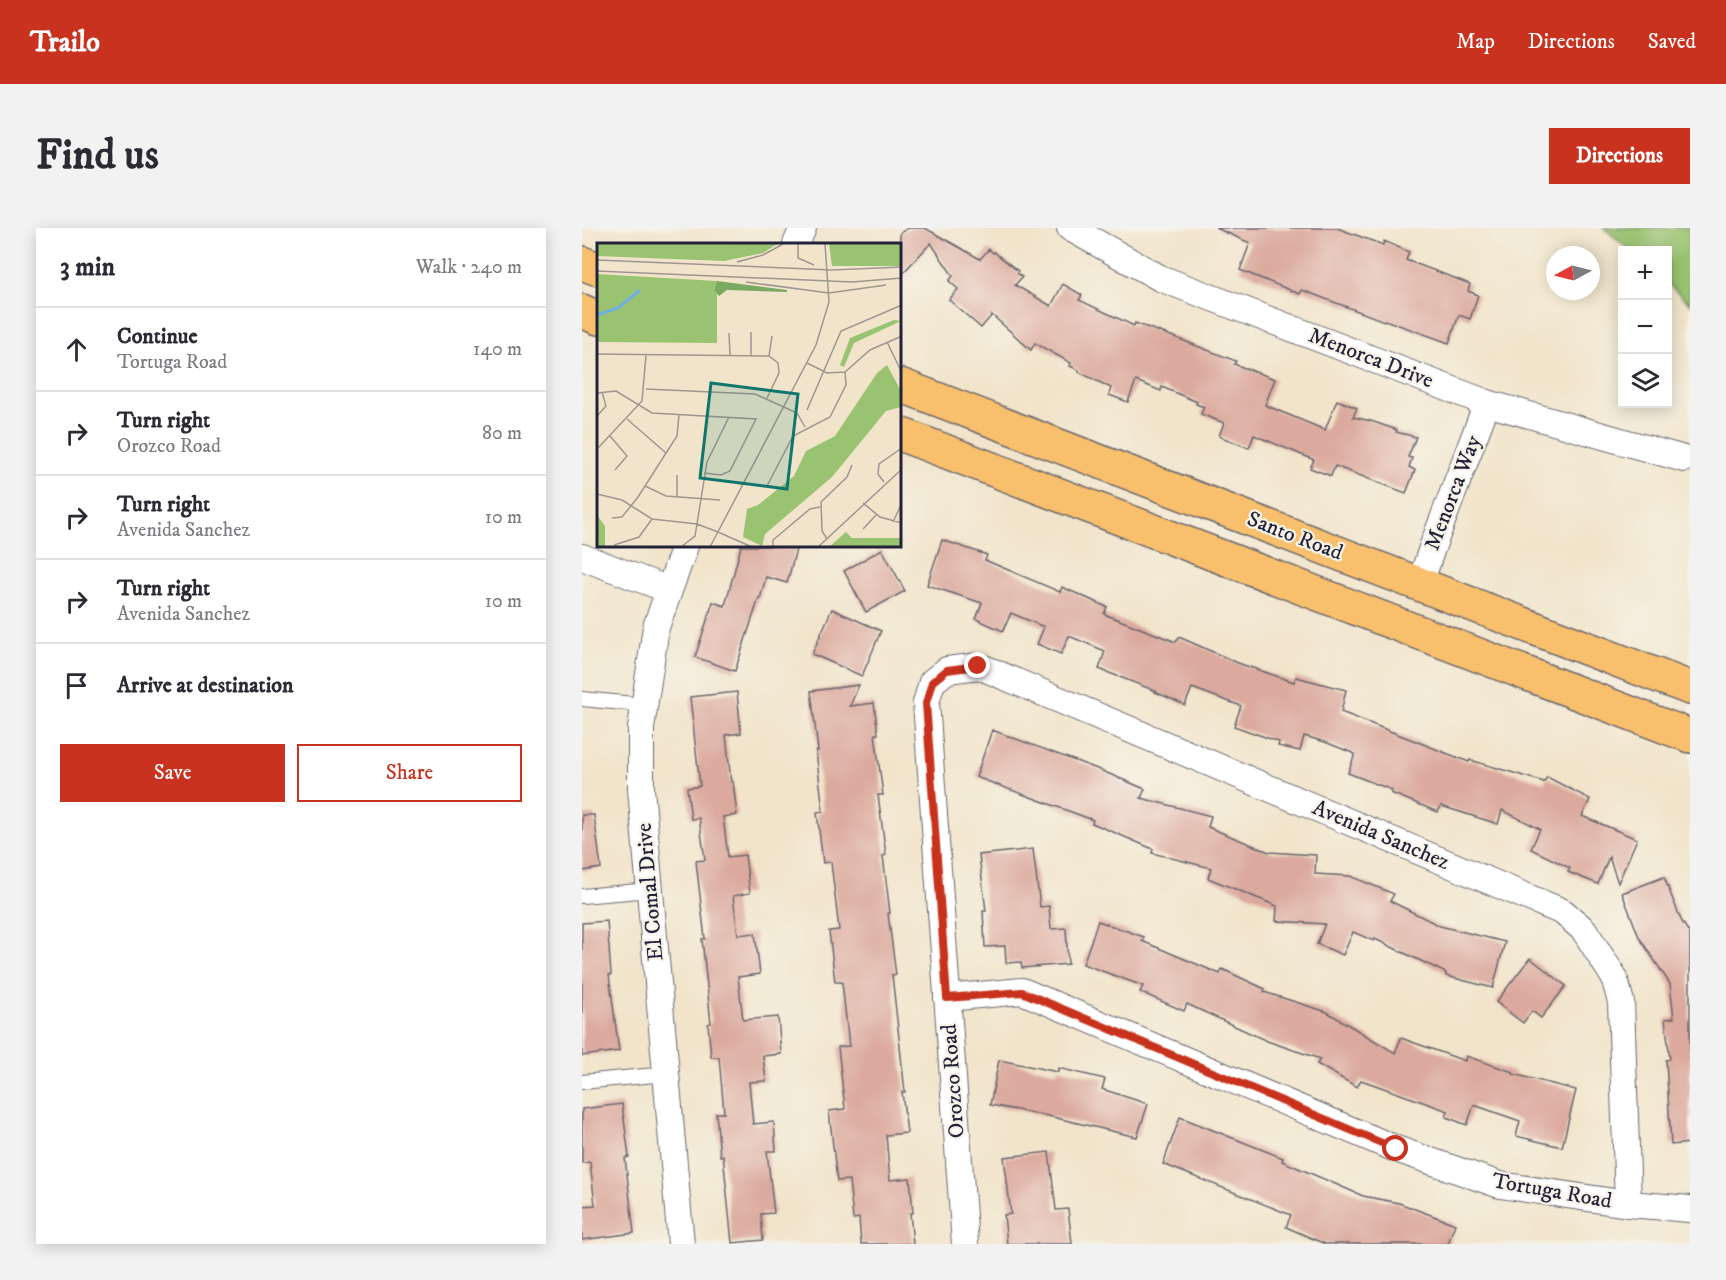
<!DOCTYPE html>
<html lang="en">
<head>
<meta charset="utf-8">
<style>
	:root { --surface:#fff; --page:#f2f2f3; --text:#2b2b33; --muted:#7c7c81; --line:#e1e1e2; --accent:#c8321e }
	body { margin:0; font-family:"IM FELL DW Pica",serif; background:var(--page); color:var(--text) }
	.controls { position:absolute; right:18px; top:18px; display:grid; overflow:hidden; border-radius:0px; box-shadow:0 3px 15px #0003 }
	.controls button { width:54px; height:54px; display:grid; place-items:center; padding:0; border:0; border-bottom:2px solid var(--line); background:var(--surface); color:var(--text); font:30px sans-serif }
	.compass { position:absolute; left:964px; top:18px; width:54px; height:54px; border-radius:50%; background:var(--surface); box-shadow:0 3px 15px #0003; rotate:263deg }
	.stop { position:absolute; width:18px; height:18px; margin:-14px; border:4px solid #c8321e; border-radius:50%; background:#fff }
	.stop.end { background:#c8321e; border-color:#fff; box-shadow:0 2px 6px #0008 }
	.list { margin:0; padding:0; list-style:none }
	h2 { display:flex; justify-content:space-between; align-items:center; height:78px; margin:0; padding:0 24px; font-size:26px }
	h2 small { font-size:20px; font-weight:400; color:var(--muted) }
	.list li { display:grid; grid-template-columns:39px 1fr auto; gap:18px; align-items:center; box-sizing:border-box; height:84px; padding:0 24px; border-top:2px solid var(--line) }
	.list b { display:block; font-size:22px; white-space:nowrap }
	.list p { margin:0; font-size:20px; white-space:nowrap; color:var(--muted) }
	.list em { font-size:20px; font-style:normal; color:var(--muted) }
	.actions { display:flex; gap:12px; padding:18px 24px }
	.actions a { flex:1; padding:14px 0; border:2px solid var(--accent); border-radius:0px; text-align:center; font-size:21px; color:var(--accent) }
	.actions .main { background:var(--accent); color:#fff }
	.icon { flex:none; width:33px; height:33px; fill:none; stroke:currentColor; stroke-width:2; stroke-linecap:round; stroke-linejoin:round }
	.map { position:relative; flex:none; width:1108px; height:1016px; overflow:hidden; border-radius:0px }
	header { display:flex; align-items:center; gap:36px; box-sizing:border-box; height:84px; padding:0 30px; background:var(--accent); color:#fff }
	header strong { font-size:28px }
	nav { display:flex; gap:33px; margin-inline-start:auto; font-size:21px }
	.intro { display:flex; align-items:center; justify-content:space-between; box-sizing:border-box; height:144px; padding:0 36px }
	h1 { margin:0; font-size:42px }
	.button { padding:15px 27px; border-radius:0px; background:var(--accent); color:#fff; font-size:21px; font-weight:700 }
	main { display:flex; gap:36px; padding:0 36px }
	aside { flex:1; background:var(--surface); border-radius:0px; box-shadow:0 3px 15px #0003 }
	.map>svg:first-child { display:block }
	.green { fill:#99c370; stroke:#5e7256; stroke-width:1.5 }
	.building { fill:#dba99d }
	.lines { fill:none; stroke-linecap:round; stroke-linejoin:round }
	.service-casing { stroke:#6a666d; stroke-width:16 }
	.minor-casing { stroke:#6a666d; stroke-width:28 }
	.primary-casing { stroke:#6a666d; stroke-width:36 }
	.service { stroke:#fff; stroke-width:14 }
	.minor { stroke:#fff; stroke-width:26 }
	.primary { stroke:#f8bf6c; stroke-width:33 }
	.route { stroke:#c8321e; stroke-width:8 }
	.labels { text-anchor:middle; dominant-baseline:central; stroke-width:4.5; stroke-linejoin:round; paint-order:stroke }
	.street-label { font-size:22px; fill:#22223b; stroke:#f7f3e8 }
	.inset-river { fill:none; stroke:#70afe3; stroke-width:3 }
	.inset-road { fill:none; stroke:#9e9691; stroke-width:1.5 }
	.view { fill:#0f766e; fill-opacity:0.15; stroke:#0f766e; stroke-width:3 }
	.inset-edge { fill:none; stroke:#22223b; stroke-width:3 }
</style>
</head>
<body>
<header>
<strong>Trailo</strong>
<nav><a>Map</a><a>Directions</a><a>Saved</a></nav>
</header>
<div class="intro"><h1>Find us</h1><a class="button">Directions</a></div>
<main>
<aside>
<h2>3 min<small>Walk · 240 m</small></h2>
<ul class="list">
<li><svg class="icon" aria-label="ahead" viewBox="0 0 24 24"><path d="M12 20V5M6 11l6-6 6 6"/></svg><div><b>Continue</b><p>Tortuga Road</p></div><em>140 m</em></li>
<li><svg class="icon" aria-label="right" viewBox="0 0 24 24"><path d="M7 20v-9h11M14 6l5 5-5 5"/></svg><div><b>Turn right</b><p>Orozco Road</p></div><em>80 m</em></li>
<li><svg class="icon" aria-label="right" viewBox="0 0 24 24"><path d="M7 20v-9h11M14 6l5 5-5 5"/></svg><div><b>Turn right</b><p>Avenida Sanchez</p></div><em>10 m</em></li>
<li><svg class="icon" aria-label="right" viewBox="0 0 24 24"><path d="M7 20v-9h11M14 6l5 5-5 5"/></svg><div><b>Turn right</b><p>Avenida Sanchez</p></div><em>10 m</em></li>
<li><svg class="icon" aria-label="arrive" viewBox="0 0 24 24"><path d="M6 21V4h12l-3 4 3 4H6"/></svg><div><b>Arrive at destination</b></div></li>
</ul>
<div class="actions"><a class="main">Save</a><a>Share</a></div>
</aside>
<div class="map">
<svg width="1108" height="1016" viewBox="0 0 1108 1016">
	<rect width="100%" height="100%" fill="#f7f3e8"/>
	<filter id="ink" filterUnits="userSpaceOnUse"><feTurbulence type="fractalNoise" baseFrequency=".0167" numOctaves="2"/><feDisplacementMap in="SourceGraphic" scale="12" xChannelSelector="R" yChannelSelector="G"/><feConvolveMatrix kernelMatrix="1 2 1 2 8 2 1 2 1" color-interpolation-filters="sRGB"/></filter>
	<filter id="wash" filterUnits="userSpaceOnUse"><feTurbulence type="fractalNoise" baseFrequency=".008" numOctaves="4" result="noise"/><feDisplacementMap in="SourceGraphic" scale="24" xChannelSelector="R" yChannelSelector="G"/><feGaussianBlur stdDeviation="1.35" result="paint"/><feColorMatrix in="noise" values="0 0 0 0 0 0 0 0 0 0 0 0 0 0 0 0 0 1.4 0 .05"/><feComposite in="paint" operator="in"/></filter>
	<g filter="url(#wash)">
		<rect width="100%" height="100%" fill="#f1e4ca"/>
		<!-- green -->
		<polygon class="green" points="1022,0 1108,0 1108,76 1086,56 1086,22 1048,22"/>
		<g id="blocks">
			<!-- building -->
			<g class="building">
				<polygon points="326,0 343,0 398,31 407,21 411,25 412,24 436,43 435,45 440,49 433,57 469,78 481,56 500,67 497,72 552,98 553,95 592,109 654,133 652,136 693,151 683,177 743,202 755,172 775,180 771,189 789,193 815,202 814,204 834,209 826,229 830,230 827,239 833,242 824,265 753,238 749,248 728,240 732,232 672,207 667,220 637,208 642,195 619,186 622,179 614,176 615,174 580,159 579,163 554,153 546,174 527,167 529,160 497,144 497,142 488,138 489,135 453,115 449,122 410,87 399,100 367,72 376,61 367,53 371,48 349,15 318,48 318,5"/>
				<polygon points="634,0 755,0 801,17 802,13 827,24 824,32 888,56 886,63 896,67 888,91 877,87 867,115 803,92 802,93 720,62 718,66 658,42 668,15"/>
				<polygon points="360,312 405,327 403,332 478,364 480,359 525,379 522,386 594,414 597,409 656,435 712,454 714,449 764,462 759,484 887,534 888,532 962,554 965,549 1008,571 1000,588 1055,611 1036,655 1027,629 1016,656 986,644 988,640 949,621 958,601 920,582 916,596 859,578 856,584 809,565 810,562 766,545 773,526 743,514 722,508 718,523 696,518 697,514 652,498 659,478 610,460 603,477 573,464 574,463 517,441 523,423 487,408 479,426 455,416 462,399 429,385 421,403 394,391 400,375 345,357"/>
				<polygon points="159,318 215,318 205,355 184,349 178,371 177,370 153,443 113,429 131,374 143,378"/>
				<polygon points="300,321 323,363 284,384 262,343"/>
				<polygon points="250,381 299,403 280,448 230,426"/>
				<polygon points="277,457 268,478 292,475 296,506 293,506 301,567 296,567 304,627 301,628 308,685 306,685 314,747 310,747 323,864 320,864 325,905 304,907 308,952 328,950 331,985 328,985 331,1016 279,1016 277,990 271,991 267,952 255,953 247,883 263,881 256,819 267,818 260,754 253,754 247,703 257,702 249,634 241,635 235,584 241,583 234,523 236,523 229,463"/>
				<polygon points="155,464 159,505 144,507 149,554 151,554 155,587 141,589 146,629 163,627 168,665 151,668 156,707 173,705 178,746 156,749 161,792 196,789 199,826 181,828 184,853 167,854 171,896 192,894 194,923 185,923 192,985 179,986 181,1012 150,1015 141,927 138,928 134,885 142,885 137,829 129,829 126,796 129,795 120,711 123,711 114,633 123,632 117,590 109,591 105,560 118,558 108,469"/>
				<polygon points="410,502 518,542 563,561 559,570 629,588 626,599 687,624 734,627 733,646 768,648 812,666 808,673 858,698 923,714 911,760 864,748 864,745 793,711 792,713 771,704 761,727 735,716 743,696 694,693 695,678 626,650 629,640 570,625 571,621 510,595 511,592 394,549"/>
				<polygon points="0,587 12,587 19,640 0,643"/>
				<polygon points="451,621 458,679 467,678 469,701 484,700 486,736 440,740 439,734 424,735 423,718 403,719 401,683 404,683 397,627"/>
				<polygon points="1082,649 1099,692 1108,706 1108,915 1089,917 1084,832 1088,831 1083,791 1092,790 1088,756 1057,709 1040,665"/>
				<polygon points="25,693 29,747 27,747 37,823 0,828 0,695"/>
				<polygon points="516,693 562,709 560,713 638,746 640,741 683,761 682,764 745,784 813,825 819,810 883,833 884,828 931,844 931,846 994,862 980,919 934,908 938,893 892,877 885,897 864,889 866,883 779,852 775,859 735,836 738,831 685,813 605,776 602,783 558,764 561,758 501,736"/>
				<polygon points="948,730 984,758 959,790 950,783 941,795 914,774"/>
				<polygon points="417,832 476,844 476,840 523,851 520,861 566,876 555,909 466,888 408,877"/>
				<polygon points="40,876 47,929 43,930 52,1005 0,1012 0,978 13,977 8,934 0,935 0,881"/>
				<polygon points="598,889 701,930 700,933 781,968 817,975 873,996 866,1016 743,1016 704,999 709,987 581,936"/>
				<polygon points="467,924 474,982 486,981 490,1016 425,1016 422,987 429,986 422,929"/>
			</g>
		</g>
	</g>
	<g filter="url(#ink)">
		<use href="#blocks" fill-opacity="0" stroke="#6a666d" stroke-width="1.5"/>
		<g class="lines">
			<!-- service casing -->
			<g class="service-casing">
				<g id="service">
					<polyline points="0,471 62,477"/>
					<polyline points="0,668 68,662"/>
					<polyline points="0,854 84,846"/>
				</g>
			</g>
			<!-- minor casing -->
			<g class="minor-casing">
				<g id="minor">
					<polyline points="488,0 578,50 905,175 1102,231"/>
					<polyline points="214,16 221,0"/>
					<polyline points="0,329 87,362"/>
					<polyline points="838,356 850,320 905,175"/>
					<polyline points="365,770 440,763 814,921 918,957 1046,976 1108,981"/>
					<polyline points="99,1016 59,561 59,500 74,399 103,318"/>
					<polyline points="383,1016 344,475 350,454 365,442 397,438 981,684 1002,702 1032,749 1039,774 1046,976"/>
				</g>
			</g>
			<!-- primary casing -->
			<g class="primary-casing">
				<g id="primary">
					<polyline points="0,35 16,41"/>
					<polyline points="0,83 16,90"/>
					<polyline points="318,157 1108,460"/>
					<polyline points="318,206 1108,508"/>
				</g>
			</g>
			<!-- service -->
			<use href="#service" class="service"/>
			<!-- minor -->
			<use href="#minor" class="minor"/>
			<!-- primary -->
			<use href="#primary" class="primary"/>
		</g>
	</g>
	<g class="lines" filter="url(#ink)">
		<!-- route -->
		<polyline class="route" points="396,438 365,442 350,454 344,475 365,770 440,764 814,921"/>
	</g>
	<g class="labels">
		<!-- street labels -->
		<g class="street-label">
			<text transform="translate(789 130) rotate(21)">Menorca Drive</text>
			<text transform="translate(871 265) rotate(-69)">Menorca Way</text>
			<text transform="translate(713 308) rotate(21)">Santo Road</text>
			<text transform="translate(799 607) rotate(23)">Avenida Sanchez</text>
			<text transform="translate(68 664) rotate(-95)">El Comal Drive</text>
			<text transform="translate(371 853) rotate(-94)">Orozco Road</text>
			<text transform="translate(970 963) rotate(10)">Tortuga Road</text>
		</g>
	</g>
	<!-- overview -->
	<g transform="translate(15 15)">
		<rect width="304" height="304" fill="#f1e4ca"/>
		<path d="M0 1H180L166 10 127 18 0 13ZM232 1H304V23H235ZM0 31 120 38 117 47 120 50V100L0 99ZM297 77 304 78 257 100 247 124 243 122 253 95ZM290 122 304 148V164L289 168 235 234 168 291 165 303 146 294 150 266 161 262 197 233 209 208 238 193 280 130ZM0 272 8 283V304H0ZM249 289 255 295H304V304H232Z" fill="#99c370"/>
		<path d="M120 38 190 47V49L130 47 122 53 117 47Z" fill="#7aa962"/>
		<path class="inset-river" d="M0 72 21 65 43 47"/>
		<path class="inset-road" d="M201 1V15L217 22M0 17 235 27 305 24M140 19 166 12 186 1M0 28 255 39 305 35M149 39 232 50 289 42M154 89V112M132 90 133 112M290 99 305 130M0 111 172 113 181 120 182 130 170 155M172 113 175 93M210 120 230 130 248 129 273 107 305 93M49 146 158 151 200 170 208 184M0 150 19 148 55 170 159 176 133 228 124 232 107 230M210 167 244 88 305 62M0 173 9 163 5 149M30 176 69 210M13 193 30 213 18 227M0 206 45 158 49 112M287 239 281 231 282 221 305 205M48 243 69 253 123 257M170 243 196 193 233 174 249 142 248 129M0 251 25 257 55 276 100 281 121 289M80 254V232M266 260 283 274 305 280M15 275 25 274 41 254 80 193 82 172M296 279 305 260M266 286 279 272M121 289 155 304M230 296 225 288 224 259 250 234 255 222M17 302 42 294 55 276M84 304 98 293 110 219 132 174M113 304 219 102 232 59 228 1M176 304V297L213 266 223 264M221 304 305 226"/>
		<path class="view" d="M114 140 201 151 190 246 103 235Z"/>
		<rect width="304" height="304" class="inset-edge"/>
	</g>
</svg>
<div class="controls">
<button>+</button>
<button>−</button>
<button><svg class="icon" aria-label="layers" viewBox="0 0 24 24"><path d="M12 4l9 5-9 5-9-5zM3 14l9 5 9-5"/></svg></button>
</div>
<svg class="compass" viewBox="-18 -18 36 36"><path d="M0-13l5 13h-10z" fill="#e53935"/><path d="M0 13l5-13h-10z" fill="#7c7c81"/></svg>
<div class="stop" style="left:814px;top:921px"></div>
<div class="stop end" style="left:396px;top:438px"></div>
</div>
</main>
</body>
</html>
